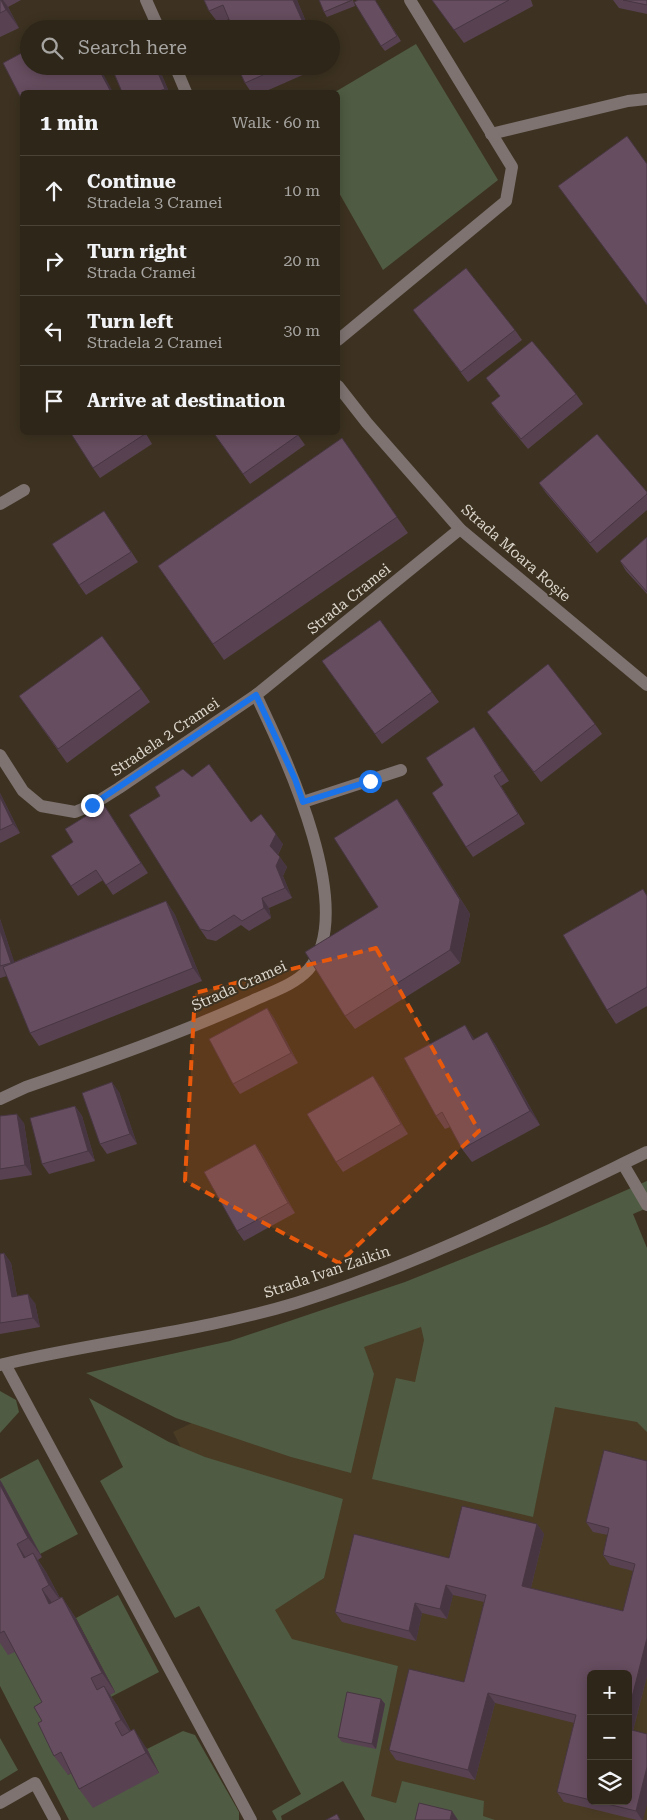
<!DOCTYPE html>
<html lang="en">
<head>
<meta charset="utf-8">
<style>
	:root { --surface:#2e2619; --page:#362e22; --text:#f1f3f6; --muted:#a7a5a2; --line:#494338 }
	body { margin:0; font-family:"Roboto Serif",serif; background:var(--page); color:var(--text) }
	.controls { position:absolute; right:15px; bottom:15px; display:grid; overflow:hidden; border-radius:8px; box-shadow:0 2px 12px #0003 }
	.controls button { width:45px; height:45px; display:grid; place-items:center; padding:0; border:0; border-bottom:1px solid var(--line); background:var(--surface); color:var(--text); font:25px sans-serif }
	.stop { position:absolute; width:15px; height:15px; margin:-11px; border:4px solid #1a73e8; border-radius:50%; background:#fff }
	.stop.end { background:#1a73e8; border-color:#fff; box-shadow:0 1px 5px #0008 }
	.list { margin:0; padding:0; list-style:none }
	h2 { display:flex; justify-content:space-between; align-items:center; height:65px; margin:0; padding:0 20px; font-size:21px }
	h2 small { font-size:16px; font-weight:400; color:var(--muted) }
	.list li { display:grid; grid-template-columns:32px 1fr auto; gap:15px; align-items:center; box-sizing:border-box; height:70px; padding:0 20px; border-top:1px solid var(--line) }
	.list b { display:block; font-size:19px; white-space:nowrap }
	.list p { margin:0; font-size:16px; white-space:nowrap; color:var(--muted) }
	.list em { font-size:16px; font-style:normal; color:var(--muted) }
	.icon { flex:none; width:28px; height:28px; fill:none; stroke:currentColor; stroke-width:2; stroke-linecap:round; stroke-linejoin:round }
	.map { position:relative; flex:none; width:647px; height:1820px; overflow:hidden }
	.search { position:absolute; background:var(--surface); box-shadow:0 2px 12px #0003; left:20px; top:20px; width:320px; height:55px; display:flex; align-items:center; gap:12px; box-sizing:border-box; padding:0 18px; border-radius:28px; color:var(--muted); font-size:19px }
	.panel { position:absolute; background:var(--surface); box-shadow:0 2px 12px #0003; left:20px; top:90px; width:320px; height:345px; border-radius:8px }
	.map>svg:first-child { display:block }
	.built { fill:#493b24; fill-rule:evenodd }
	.green { fill:#4f5b42 }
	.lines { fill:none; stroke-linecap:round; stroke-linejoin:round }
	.minor { stroke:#7e7371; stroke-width:12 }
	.wall { fill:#584252; fill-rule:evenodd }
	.shaded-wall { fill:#473642 }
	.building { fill:#664d5f; stroke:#473642 }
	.route { stroke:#1a73e8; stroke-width:6 }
	.marked { fill:#e8590c; fill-opacity:0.2; stroke:#e8590c; stroke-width:4; stroke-dasharray:10 6; stroke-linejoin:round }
	.labels { text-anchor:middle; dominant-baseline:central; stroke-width:4; stroke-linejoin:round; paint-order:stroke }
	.street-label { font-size:15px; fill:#dbd5cb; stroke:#3d3221 }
</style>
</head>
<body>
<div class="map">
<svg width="647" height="1820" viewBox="0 0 647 1820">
	<rect width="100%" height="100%" fill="#3d3221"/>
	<!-- built -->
	<path class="built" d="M570 1242 647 1248V1820H372L173 1432ZM591 1674H628V1801H591Z"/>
	<!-- green -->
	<g class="green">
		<polygon points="416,44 498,180 383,270 338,191 338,92 335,92"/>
		<polygon points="647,1181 647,1208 633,1214 647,1248 647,1432 637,1422 555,1407 533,1517 372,1479 396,1378 415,1382 424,1340 421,1327 364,1347 374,1374 351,1473 291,1457 176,1418 86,1373 230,1341 405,1282 547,1225"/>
		<polygon points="0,1391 16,1400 19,1412 0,1433"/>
		<polygon points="89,1398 169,1442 205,1457 343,1499 324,1578 275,1610 292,1639 398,1666 371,1796 396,1803 402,1781 484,1801 483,1816 495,1820 365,1820 343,1781 281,1816 282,1820 277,1820 272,1811 301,1794 199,1606 175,1618 100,1481 123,1467"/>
		<polygon points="38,1459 78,1534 40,1554 0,1484 0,1479"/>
		<polygon points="118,1595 159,1672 105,1700 104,1697 115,1692 76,1618"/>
		<polygon points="0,1640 17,1650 55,1721 68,1775 74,1771 159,1773 147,1749 183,1731 195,1735 239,1812 239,1820 69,1820 0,1686"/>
		<polygon points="0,1738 18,1770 0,1781"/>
	</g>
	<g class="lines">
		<!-- minor -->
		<g class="minor">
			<polyline points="146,0 159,29"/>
			<polyline points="175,66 186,92"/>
			<polyline points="491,134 628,101 647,99"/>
			<polyline points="338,340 506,201 512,167 410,0"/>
			<polyline points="338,386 367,423 460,529 647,685"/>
			<polyline points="0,504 24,490"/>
			<polyline points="0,755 23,791 41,806 75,812 92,805 119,788 256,695"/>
			<polyline points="303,802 401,770"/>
			<path d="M0 1099 26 1087C102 1061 179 1034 252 1001 271 992 294 985 308 970 360 912 284 754 256 695L460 529"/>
			<polyline points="623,1164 647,1205"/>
			<polyline points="5,1364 251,1820"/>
			<path d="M0 1365C98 1341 200 1332 296 1303 418 1265 533 1207 647 1152"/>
			<polyline points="0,1803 35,1783 55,1820"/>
		</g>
	</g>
	<!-- wall -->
	<g class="wall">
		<polygon points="0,0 21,0 8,7 19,28 0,37"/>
		<polygon points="204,0 297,0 309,29 233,29 229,19 219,24 209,11"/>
		<polygon points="353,0 355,6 327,17 324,12"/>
		<polygon points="375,0 401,41 385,51 381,46"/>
		<polygon points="432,0 531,0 533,6 464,43"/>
		<polygon points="613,0 647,0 647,14 619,8"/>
		<polygon points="158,66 169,92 122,92"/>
		<polygon points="237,66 323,66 264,92 251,92 245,83"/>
		<polygon points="413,310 515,330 522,340 468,382"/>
		<polygon points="486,378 576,394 583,404 528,449 498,413 491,403 500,396"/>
		<polygon points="145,432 152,444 100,478 93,468"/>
		<polygon points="213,432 296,432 305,445 250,484"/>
		<polygon points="342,438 408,533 224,660 158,566"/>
		<polygon points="539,483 647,492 647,510 597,553 546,493"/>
		<polygon points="111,521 138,562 86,595 79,585"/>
		<polygon points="647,537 647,594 626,571 620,561"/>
		<polygon points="380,620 439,702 382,744 322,661"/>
		<polygon points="141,689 150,702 67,763 19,696"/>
		<polygon points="487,712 595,724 602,734 541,782"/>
		<polygon points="481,737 509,781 501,786 525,824 473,857 466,847 443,785"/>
		<polygon points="192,777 251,822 283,844 278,855 287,867 283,876 292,898 269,908 271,918 249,931 241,925 216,941 207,939 200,929"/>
		<polygon points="0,793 20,833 0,843"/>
		<polygon points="397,799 406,812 470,914 460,963 355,1029 345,1016 378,907"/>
		<polygon points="104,805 148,873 113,895 103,880 78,896 71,886 73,842"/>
		<polygon points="647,895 647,1006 616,1024 607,1010"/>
		<polygon points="166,901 175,915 202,981 39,1046 30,1033 7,976 0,978 0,919 14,962"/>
		<polygon points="267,1008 274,1018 298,1063 240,1094 233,1084"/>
		<polygon points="487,1032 496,1046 540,1125 472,1162 462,1149 450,1127 445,1129 436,1116 475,1039"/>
		<polygon points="380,1086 408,1134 343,1172 336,1162"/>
		<polygon points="119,1092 137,1144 107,1154 100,1144"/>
		<polygon points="75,1106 82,1116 95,1161 49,1174 42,1164"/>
		<polygon points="0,1116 24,1123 32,1175 0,1180"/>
		<polygon points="255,1144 262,1154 295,1213 244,1241 237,1231"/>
		<polygon points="4,1253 11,1263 17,1296 35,1303 40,1327 0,1334 0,1254"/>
		<path d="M647 1461V1676L633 1731 643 1820H637L564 1802 557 1792 574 1723 495 1703 475 1780 396 1760 389 1750 464 1682 484 1602 453 1595 447 1619 422 1613 416 1641 342 1622 335 1612 449 1558 537 1524 544 1534 531 1588 623 1611 633 1571 610 1565 603 1555 608 1535 593 1532 586 1522ZM591 1674 628 1801H591Z"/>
		<polygon points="0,1480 42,1557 38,1560 46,1572 60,1598 62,1597 75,1617 115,1692 110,1695 117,1705 131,1731 147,1749 159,1773 93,1808 79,1789 71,1773 68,1775 54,1756 42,1721 42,1702 15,1652 8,1655 0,1643"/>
		<polygon points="381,1699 385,1704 376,1749 342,1742 338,1737"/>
	</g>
	<!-- shaded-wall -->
	<g class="shaded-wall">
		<polygon points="1,0 3,0 8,7 19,28 6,10"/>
		<polygon points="293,0 297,0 309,29 306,29"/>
		<polygon points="97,66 99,66 113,92 111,92"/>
		<polygon points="155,66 158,66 169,92 167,92 165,89"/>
		<polygon points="474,727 481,737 509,781 502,771"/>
		<polygon points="0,793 20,833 13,824 0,797"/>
		<polygon points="397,799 406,812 470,914 460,963 450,950"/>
		<polygon points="104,805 111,815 148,873 141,863"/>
		<polygon points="276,834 283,844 277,856 270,846"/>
		<polygon points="280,857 287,867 283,876 292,898 285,888 276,866"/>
		<polygon points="262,898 269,908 271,918 264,908"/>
		<polygon points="166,901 175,915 202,981 193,968"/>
		<polygon points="0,919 18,973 11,963 0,930"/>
		<polygon points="267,1008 274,1018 298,1063 291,1053"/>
		<polygon points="465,1025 474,1038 483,1053 473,1040"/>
		<polygon points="487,1032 496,1046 540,1125 530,1111"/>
		<polygon points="373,1076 380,1086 408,1134 401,1124"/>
		<polygon points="112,1082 119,1092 137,1144 130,1134"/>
		<polygon points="75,1106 82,1116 95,1161 88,1151"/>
		<polygon points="17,1114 24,1123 32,1175 25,1165"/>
		<polygon points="255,1144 262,1154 295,1213 288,1203"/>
		<polygon points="4,1253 11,1263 19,1307 12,1297"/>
		<polygon points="28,1294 35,1303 40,1327 33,1318"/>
		<polygon points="0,1480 2,1483 42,1557 28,1538 0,1485"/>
		<polygon points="537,1524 544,1534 529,1596 522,1586"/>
		<polygon points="17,1544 30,1564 24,1558"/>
		<polygon points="33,1553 46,1572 63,1604 49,1585"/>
		<polygon points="446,1585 453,1595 447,1619 440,1609"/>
		<polygon points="42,1589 56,1608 49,1604"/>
		<polygon points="62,1597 75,1617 115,1692 102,1673"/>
		<polygon points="415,1603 422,1613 416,1641 409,1631"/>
		<polygon points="647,1638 647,1676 631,1738 628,1734 628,1713"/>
		<polygon points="104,1686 117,1705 135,1739 121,1720"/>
		<polygon points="488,1693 495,1703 475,1780 468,1770"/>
		<polygon points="381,1699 385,1704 376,1749 372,1744"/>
		<polygon points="134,1729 147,1749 159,1773 146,1753"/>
		<polygon points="647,1767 647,1805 643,1820 642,1820 636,1811"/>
		<polygon points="452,1811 458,1820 450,1820"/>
	</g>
	<!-- building -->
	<g class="building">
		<polygon points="0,0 1,0 6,10 0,13"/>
		<polygon points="204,0 293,0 306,29 233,29 223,5 209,11"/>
		<polygon points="319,0 352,0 324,12"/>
		<polygon points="358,0 375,0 397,36 381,46 354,2"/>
		<polygon points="432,0 509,0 454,30"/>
		<polygon points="623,0 647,0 647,5"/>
		<polygon points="138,24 140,29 126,29"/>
		<polygon points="75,25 77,29 68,29"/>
		<polygon points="29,49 29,66 97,66 111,92 22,92 22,100 3,63"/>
		<polygon points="111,66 155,66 165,89 156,92 122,92"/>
		<polygon points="237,66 283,66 245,83"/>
		<polygon points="627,136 647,164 647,305 558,186"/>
		<polygon points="466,268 515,330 461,372 413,310"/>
		<polygon points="532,341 576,394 521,439 491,403 500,396 486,378"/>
		<polygon points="70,432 144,432 145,434 93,468"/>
		<polygon points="213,432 296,432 298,435 243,474"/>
		<polygon points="597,434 647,492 647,494 590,543 539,483"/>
		<polygon points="342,438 397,517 213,644 158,566"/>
		<polygon points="104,511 131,552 79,585 52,544"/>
		<polygon points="647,537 647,592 620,561"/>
		<polygon points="380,620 432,692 375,734 322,661"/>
		<polygon points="102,636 141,689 58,749 19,696"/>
		<polygon points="548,664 595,724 534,772 487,712"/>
		<polygon points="474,727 502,771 494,776 518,814 466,847 432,793 443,785 426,758"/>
		<polygon points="209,764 251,822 261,814 276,834 270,846 280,857 276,866 285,888 262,898 264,908 242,921 234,915 209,931 200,929 129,815 160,796 155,787 183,769 192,777"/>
		<polygon points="0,797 13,824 0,830"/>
		<polygon points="397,799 460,900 450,950 345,1016 305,952 378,907 334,838"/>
		<polygon points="104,805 141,863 106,885 96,870 71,886 51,856 73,842 65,829"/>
		<polygon points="643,889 647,896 647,987 607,1010 563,935"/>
		<polygon points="166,901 193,968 30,1033 3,967"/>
		<polygon points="0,930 11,963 0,966"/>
		<polygon points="267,1008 291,1053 233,1084 209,1039"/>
		<polygon points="465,1025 473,1040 487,1032 530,1111 462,1149 442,1112 436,1116 404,1058"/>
		<polygon points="373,1076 401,1124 336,1162 307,1114"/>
		<polygon points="112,1082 130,1134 100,1144 82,1093"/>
		<polygon points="75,1106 88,1151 42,1164 30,1118"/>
		<polygon points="17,1114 25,1165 0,1169 0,1116"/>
		<polygon points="255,1144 288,1203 237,1231 204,1172"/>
		<polygon points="4,1253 12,1297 28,1294 33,1318 0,1323 0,1254"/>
		<polygon points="604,1450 647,1461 647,1638 628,1713 628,1674 591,1674 591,1800 557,1792 576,1715 488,1693 468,1770 389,1750 409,1669 464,1682 486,1595 446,1585 440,1609 415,1603 409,1631 335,1612 354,1534 449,1558 462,1506 537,1524 522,1586 623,1611 635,1564 603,1555 609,1528 586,1522"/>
		<polygon points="0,1485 28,1538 17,1544 24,1558 33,1553 49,1585 42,1589 49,1604 62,1597 102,1673 91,1678 97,1690 104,1686 121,1720 115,1723 122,1736 134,1729 146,1753 79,1789 61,1752 54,1756 38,1723 42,1721 34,1707 42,1702 4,1631 0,1633"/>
		<polygon points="347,1692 381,1699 372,1744 338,1737"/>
		<polygon points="628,1729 647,1734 647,1767 636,1811 595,1801 628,1801"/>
		<polygon points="419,1803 452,1811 450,1820 415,1820"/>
		<polygon points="337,1814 340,1820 326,1820"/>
	</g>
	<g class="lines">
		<!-- route -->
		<polyline class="route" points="92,805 256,695 295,779 303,802 370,781"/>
	</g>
	<!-- marked area -->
	<path class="marked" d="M376 948 479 1131 339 1263 185 1181 195 993Z"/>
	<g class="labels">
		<!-- street labels -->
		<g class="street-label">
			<text transform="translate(516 553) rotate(41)">Strada Moara Roșie</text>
			<text transform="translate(349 599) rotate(-39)">Strada Cramei</text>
			<text transform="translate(165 737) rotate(-34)">Stradela 2 Cramei</text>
			<text transform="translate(239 986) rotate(-24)">Strada Cramei</text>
			<text transform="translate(327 1272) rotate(-19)">Strada Ivan Zaikin</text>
		</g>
	</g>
</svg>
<div class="controls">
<button>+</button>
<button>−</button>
<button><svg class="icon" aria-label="layers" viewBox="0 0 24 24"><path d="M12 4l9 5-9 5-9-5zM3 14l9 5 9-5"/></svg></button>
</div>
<div class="stop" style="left:370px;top:781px"></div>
<div class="stop end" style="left:92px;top:805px"></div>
<div class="search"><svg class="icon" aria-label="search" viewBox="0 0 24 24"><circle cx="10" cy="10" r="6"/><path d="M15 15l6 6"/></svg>Search here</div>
<section class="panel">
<h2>1 min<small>Walk · 60 m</small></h2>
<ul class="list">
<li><svg class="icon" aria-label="ahead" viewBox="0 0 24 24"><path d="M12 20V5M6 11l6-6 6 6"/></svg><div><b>Continue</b><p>Stradela 3 Cramei</p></div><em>10 m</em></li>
<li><svg class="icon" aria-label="right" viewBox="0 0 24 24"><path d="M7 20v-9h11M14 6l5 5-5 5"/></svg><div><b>Turn right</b><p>Strada Cramei</p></div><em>20 m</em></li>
<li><svg class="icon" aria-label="left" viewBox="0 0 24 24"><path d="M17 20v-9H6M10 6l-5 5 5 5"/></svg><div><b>Turn left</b><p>Stradela 2 Cramei</p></div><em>30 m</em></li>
<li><svg class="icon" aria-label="arrive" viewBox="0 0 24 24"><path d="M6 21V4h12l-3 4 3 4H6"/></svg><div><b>Arrive at destination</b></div></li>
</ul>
</section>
</div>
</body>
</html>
